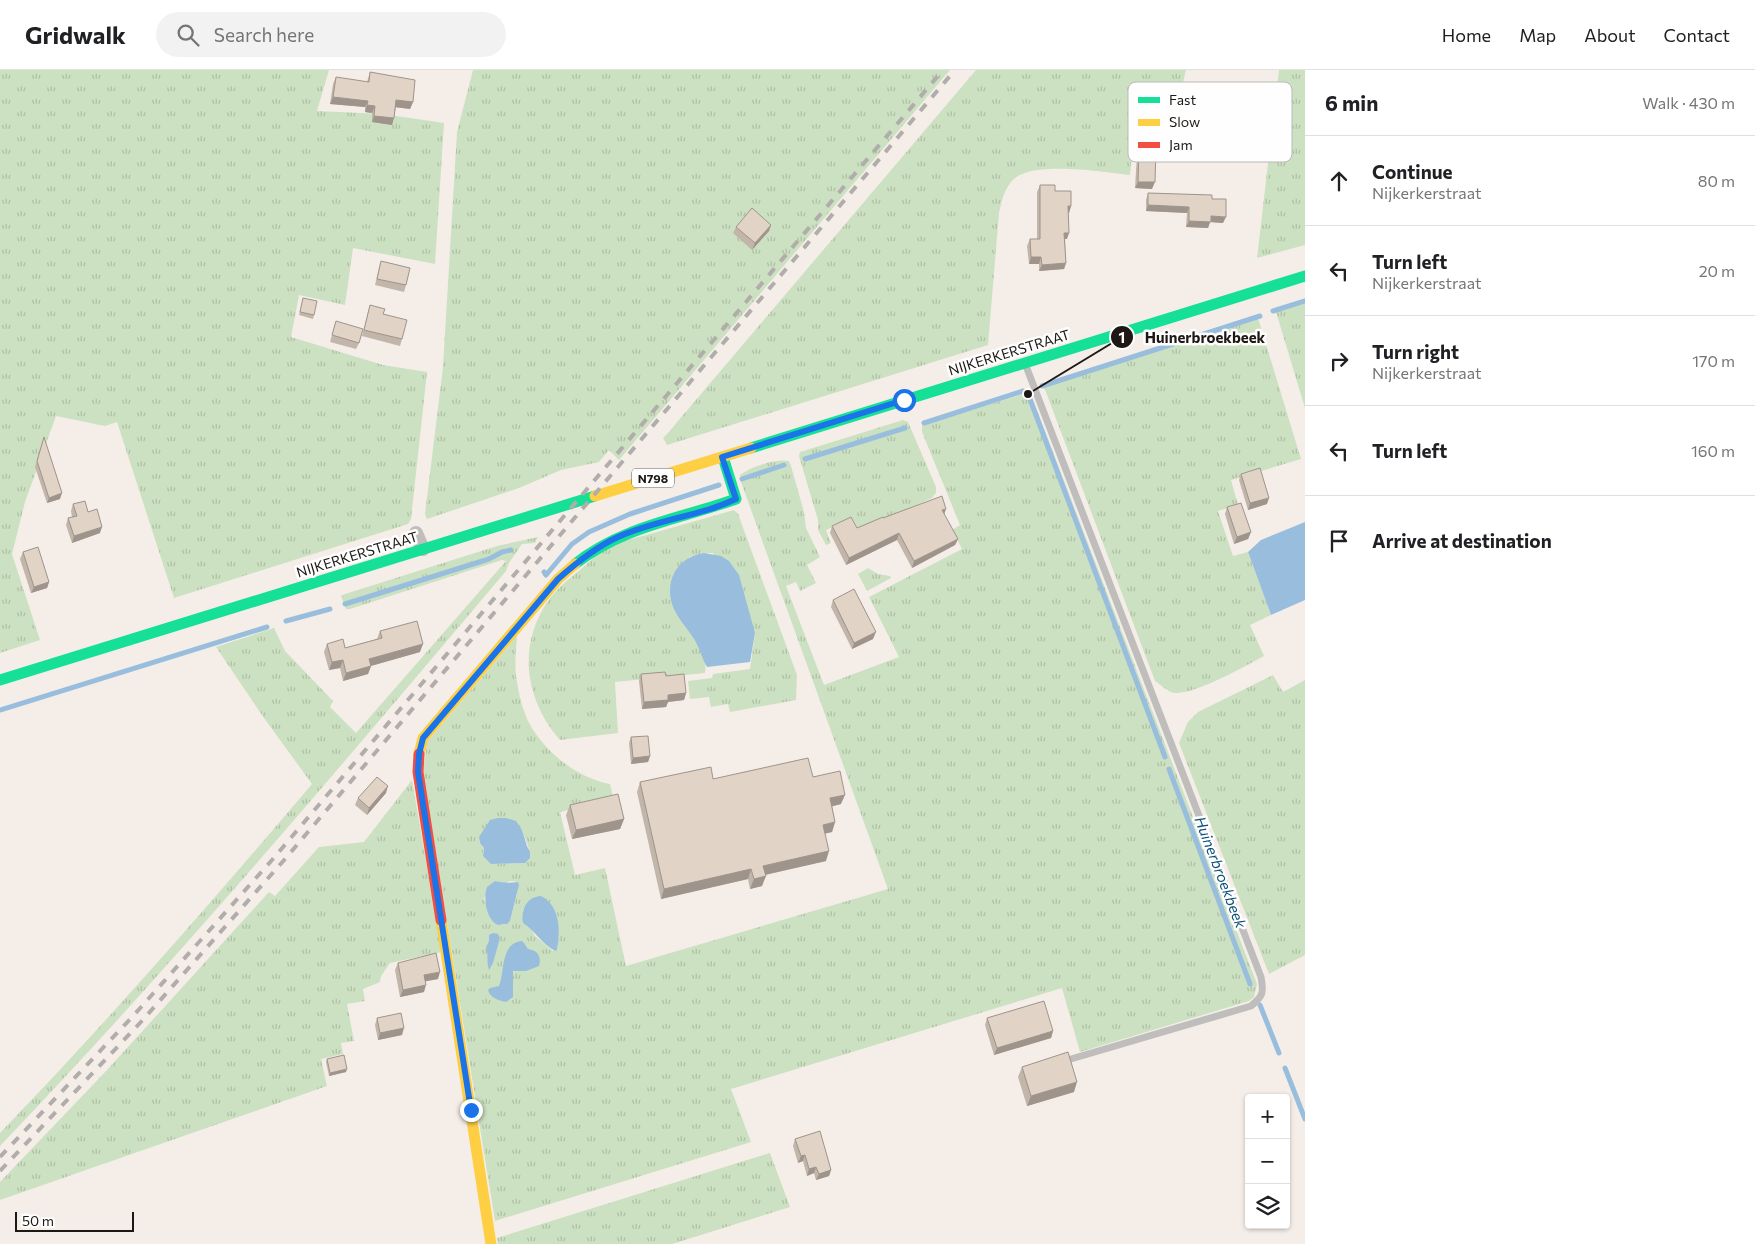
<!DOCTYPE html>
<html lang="en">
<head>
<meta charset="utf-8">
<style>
	:root { --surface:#fff; --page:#f2f2f2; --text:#202124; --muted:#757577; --line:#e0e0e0 }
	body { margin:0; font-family:Commissioner,sans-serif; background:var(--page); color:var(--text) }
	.controls { position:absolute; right:15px; bottom:15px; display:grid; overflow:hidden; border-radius:5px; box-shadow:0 1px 4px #0004 }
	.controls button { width:45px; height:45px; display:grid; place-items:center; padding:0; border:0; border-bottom:1px solid var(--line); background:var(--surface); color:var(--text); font:25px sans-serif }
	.scale { position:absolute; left:15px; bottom:12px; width:119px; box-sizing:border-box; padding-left:5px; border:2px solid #1d1814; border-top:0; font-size:14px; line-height:18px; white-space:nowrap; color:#1d1814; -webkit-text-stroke:4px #fefefe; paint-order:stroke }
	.stop { position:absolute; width:15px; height:15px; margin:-11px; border:4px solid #1a73e8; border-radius:50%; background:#fff }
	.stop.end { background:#1a73e8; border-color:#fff; box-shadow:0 1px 5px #0008 }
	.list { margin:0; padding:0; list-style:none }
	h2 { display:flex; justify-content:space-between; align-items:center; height:65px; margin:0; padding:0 20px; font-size:21px }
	h2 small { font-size:16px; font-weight:400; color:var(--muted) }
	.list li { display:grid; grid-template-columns:32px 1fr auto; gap:15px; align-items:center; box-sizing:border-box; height:90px; padding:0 20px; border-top:1px solid var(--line) }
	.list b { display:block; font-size:19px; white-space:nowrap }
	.list p { margin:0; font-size:16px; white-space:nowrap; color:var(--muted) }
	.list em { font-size:16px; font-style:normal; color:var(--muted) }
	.icon { flex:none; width:28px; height:28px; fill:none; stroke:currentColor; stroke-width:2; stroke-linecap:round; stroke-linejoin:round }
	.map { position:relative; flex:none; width:1305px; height:1174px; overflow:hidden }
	header { display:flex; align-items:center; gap:30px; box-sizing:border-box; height:70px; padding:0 25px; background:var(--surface); border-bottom:1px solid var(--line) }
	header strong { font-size:24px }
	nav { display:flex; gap:28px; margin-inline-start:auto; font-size:18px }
	.search { width:350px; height:45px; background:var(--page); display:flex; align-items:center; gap:12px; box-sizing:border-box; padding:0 18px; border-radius:28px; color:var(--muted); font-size:19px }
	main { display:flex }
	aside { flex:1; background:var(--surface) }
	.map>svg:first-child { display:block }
	.grass { fill:url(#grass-tufts); fill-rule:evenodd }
	.water { fill:#99bedd }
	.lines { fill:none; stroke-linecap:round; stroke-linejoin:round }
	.stream { stroke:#99bedd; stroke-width:5 }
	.lane { stroke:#c0bebc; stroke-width:7 }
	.street { stroke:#c0bebc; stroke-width:14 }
	.fast { stroke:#16e098; stroke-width:11 }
	.slow { stroke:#ffcf43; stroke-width:11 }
	.jam { stroke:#f24e42; stroke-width:11 }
	.rail { stroke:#b1adaa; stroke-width:4; stroke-dasharray:9 9; stroke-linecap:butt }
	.wall { fill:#c2b5aa }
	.shaded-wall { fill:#9e948b }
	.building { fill:#e1d3c6; stroke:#9e948b }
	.route { stroke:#1a73e8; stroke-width:6 }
	.labels { text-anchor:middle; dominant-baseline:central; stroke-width:5; stroke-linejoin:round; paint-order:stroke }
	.shield { fill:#fefefe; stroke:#605d5a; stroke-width:1 }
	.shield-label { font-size:12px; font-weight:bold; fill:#1d1814 }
	.street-label { font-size:14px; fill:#1d1814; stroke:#fefefe }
	.water-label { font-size:15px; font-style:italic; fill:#0b517c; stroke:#fefefe }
	.key { fill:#fefefe; stroke:#bab9b8; stroke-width:1 }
	.key-label { font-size:14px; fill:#1d1814 }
	.leader { fill:none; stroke:#1d1814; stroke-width:2 }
	.callout-dot { fill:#1d1814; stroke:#fefefe; stroke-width:2 }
	.mark-label { font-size:15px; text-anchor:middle; font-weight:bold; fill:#fff }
	.callout-label { font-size:15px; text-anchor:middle; font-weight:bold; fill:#1d1814; stroke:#fefefe; stroke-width:5; stroke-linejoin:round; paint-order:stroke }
</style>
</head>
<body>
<header>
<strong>Gridwalk</strong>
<div class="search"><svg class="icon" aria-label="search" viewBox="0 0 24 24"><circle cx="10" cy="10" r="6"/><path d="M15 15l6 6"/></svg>Search here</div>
<nav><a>Home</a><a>Map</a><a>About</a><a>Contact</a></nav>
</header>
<main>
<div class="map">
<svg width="1305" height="1174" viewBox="0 0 1305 1174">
	<defs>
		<pattern id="grass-tufts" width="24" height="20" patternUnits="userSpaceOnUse" patternTransform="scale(1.25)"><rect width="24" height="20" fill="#cce1c1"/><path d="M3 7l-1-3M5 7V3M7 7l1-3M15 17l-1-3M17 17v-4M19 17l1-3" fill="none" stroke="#afc0a5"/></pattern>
	</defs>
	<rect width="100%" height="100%" fill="#f5eee8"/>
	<!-- grass -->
	<g class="grass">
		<polygon points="0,0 329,0 317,41 383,44 444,53 435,194 353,178 345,235 299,225 291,267 383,295 427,302 411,449 408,454 174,528 117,352 105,356 56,346 25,432 12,484 40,570 0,583"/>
		<polygon points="473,0 950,0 619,390 609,380 599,392 561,400 519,418 427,449 425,444 443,297 457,62"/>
		<path d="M976 0H1186L1169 73 1134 67 1130 105C1103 102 1037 91 1015 108 1004 118 1002 130 999 143L988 275 667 375 663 368 667 364Z"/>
		<polygon points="1279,0 1305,0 1305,175 1257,188"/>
		<polygon points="1305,233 1305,338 1276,242"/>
		<path d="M1258 248 1301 389 1231 410 1238 435 1218 441 1233 486 1248 482 1271 545 1250 555 1264 586C1247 595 1188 629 1171 622 1166 620 1160 614 1155 611L1044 317Z"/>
		<path d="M1030 322 1257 914 1254 927 1249 931 1080 982 1062 918 731 1019 751 1072 495 1151 423 703 427 672 517 566C516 581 514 597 517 612 519 625 523 641 529 653 545 682 577 708 610 714L614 730 560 742 575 805 605 798 626 896 888 819 741 412 740 405C750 397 777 388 789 391L791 396 804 442 806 458 820 487 807 495 816 513 800 521 796 512 786 516 824 615 899 587 869 527 962 479 952 460 960 455 922 362V355ZM522 760C526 773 534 782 525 793L491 794 483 783 484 778 479 771ZM510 811 518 812C518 825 513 838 510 851L504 855H498L491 849 484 828 500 812 504 814ZM550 833C557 849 561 862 557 880L553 881 535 866 531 859 523 853V839ZM526 878 528 879 512 904 506 932 490 925 499 917Z"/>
		<polygon points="903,350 908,352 936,417 936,423 932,428 859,461 852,448 826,460 831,473 826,475 818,460 818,450 799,386 800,382"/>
		<path d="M734 440 738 444 797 605 796 630 730 642 728 634 711 637 709 627 690 629 688 611 712 608 713 604 750 599 755 563 713 483H704L689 487 674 538C684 558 709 579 705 603L615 612 618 663 560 670C525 630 517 576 548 531 557 518 569 509 581 499 590 492 600 480 610 476 622 470 637 468 650 464 678 456 706 448 734 440Z"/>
		<path d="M538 467 535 473 522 474 509 493 506 501C341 696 177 891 0 1076V1063C108 951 211 833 312 714L264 648 216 577 274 558 285 581 333 631 330 637 356 663 506 491 502 490 350 539H346L341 526 342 525 497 476Z"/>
		<polygon points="868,498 878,504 890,506 891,508 867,521 858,504"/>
		<polygon points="1273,605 1283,622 1305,610 1305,885 1269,904 1179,673 1188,652 1198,642"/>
		<polygon points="412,710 442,882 390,893 381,906 380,912 363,919 365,931 347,934 354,971 341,973 343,984 321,989 327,1016 0,1130 0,1112 107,1000 269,822 275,826 319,777 364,772"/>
		<polygon points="770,1083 790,1137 672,1174 498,1174 497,1168"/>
	</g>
	<!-- water -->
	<g class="water">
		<polygon points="1305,452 1305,530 1271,545 1248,482 1261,470"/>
		<path d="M704 483 721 486 729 491 739 505 755 563 750 592 707 597C702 589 700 578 694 569 688 559 679 550 674 539 663 513 676 487 704 483Z"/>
		<polygon points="498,748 506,748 516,751 522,760 527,776 530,782 530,788 525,793 491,794 483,786 484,778 480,773 479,767 490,750"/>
		<path d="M495 811C503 813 510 813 518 812L519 815 510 851 507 854 498 855C486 850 483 828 487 817Z"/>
		<path d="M541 826C560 835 561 862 557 880L555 881C542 874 534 860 523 853 521 840 526 827 541 826Z"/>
		<path d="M493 863 498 864 500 868 493 893 489 900C486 892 489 886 486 877L489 871V865Z"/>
		<path d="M522 871 524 873 528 879C537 880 542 886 539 896L526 901H513V927L506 932C498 930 490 928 488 920L490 918 499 916C505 902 500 873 522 871Z"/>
	</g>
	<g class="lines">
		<!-- stream -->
		<g class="stream">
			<polyline points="1273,241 1305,231"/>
			<polyline points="1042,316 1260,246"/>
			<polyline points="1022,322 1028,324 1165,687"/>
			<polyline points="924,353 1023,321"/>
			<polyline points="805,389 905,358"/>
			<polyline points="742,409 784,395"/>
			<polyline points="544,502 546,505 572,474 589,462 630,444 719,415"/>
			<polyline points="345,534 489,489 502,482 511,480"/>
			<polyline points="286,551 330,539"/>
			<polyline points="0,640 267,557"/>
			<polyline points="1169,699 1250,914"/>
			<polyline points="1260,935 1279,983"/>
			<polyline points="1285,998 1305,1049"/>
		</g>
		<!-- lane -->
		<path class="lane" d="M1026 296 1261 907C1264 923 1263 926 1251 936L1071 989"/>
		<!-- street -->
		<polyline class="street" points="416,463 423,479"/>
		<!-- fast -->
		<g class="fast">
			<polyline points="751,378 1305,206"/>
			<path d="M575 494C623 456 680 449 736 429L723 387"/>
			<polyline points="0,610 595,426"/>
		</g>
		<!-- slow -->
		<g class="slow">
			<polyline points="595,426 751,378"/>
			<polyline points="419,684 423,668 558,509 575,494"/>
			<polyline points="441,850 491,1174"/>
		</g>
		<!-- jam -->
		<polyline class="jam" points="419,684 418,702 441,850"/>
		<!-- rail -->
		<g class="rail">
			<polyline points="0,1087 134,945 272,790 943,0"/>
			<polyline points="0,1101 140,953 285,789 955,0"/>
		</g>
	</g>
	<!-- wall -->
	<g class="wall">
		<polygon points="370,2 413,32 410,39 396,37 392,55 372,52 372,43 365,42 365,37 330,34 333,14 336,7 367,12"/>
		<polygon points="1229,37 1247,82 1245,89 1226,88 1227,44"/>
		<polygon points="1139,77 1152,119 1135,118 1137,84"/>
		<polygon points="1040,115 1055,121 1071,136 1069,143 1068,143 1067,169 1065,169 1066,193 1064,199 1039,201 1039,194 1029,194 1027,176 1030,169 1037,169 1037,122"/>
		<polygon points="1148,123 1212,129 1223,153 1210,152 1208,158 1186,157 1187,143 1146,141 1146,130"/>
		<polygon points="771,155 769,161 752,180 733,163 736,157"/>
		<polygon points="381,191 406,215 404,222 375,215 379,198"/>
		<polygon points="303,228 314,245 313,249 299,245"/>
		<polygon points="370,235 383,244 402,269 400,276 362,266 368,242"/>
		<polygon points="336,251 359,273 356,279 330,272"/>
		<polygon points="42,373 60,429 47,433 35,397"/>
		<polygon points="1241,404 1267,434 1248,440 1239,410"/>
		<polygon points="73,434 88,442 100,463 72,473 66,455 68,448 72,447 71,441"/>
		<polygon points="1227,437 1251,462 1248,469 1234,474 1225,444"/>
		<polygon points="944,445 958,469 955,475 912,498 897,470 846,495 830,463 832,456 857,458 883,448"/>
		<polygon points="23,482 49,512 47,518 31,523 20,489"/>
		<polygon points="833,530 873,569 852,579 831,537"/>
		<polygon points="380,561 420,582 371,596 368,604 343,611 340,598 329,600 324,582 327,574 345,578 377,569"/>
		<polygon points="641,604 666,606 686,623 684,630 668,632 666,637 642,639 639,611"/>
		<polygon points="631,667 650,686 648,692 631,694 629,673"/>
		<polygon points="813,707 841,734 832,736 835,752 832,762 825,763 826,791 765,805 762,816 750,819 748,809 661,829 637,722 640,712 713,709"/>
		<polygon points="386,723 367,745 355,735 358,728"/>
		<polygon points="570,735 624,749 620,759 572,769 566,745"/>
		<polygon points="398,893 438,909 425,911 424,922 400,927 395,900"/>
		<polygon points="377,948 402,965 378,970 375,955"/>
		<polygon points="987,948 1053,961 1051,968 994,985 985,955"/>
		<polygon points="327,989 346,1002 329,1006 326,992"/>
		<polygon points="1022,997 1074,1022 1027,1036 1018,1007"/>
		<polygon points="795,1069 831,1100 829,1106 816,1110 814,1103 807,1106 803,1091 798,1093 793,1076"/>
	</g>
	<!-- shaded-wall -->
	<g class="shaded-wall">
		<polygon points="333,27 368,31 365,37 330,34"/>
		<polygon points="396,30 413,32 410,39 394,37"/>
		<polygon points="367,35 375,36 372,43 365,42"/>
		<polygon points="374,46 394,48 392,55 372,52"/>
		<polygon points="1228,82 1247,82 1245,89 1226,88"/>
		<polygon points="1138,112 1155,112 1152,119 1135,118"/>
		<polygon points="1148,135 1189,137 1187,143 1146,141"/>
		<polygon points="1068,136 1071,136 1069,143 1066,143"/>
		<polygon points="1211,146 1226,147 1223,153 1210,152 1208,158 1186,157 1189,151"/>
		<polygon points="771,155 769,161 752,180 755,173"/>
		<polygon points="1064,163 1069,163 1067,169 1062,169"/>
		<polygon points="1031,187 1041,187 1039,194 1029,194"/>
		<polygon points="1066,193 1064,199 1039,201 1042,195"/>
		<polygon points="62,423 60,429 47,433 49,428"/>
		<polygon points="1269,428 1267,434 1248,440 1250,433"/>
		<polygon points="946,439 944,445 942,440"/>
		<polygon points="102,457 100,463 72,473 74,466"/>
		<polygon points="1251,462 1248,469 1234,474 1237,467"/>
		<polygon points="899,463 897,470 846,495 849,488"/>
		<polygon points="958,469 955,475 912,498 914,491"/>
		<polygon points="49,512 47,518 31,523 34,517"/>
		<polygon points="876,562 873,569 852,579 854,573"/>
		<polygon points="423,574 420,582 367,597 369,589"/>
		<polygon points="343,590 340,598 329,600 332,592"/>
		<polygon points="371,596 368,604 343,611 346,603"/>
		<polygon points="686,623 684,630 668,632 666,637 642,639 644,632 668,625"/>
		<polygon points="650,686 648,692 631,694 633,688"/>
		<polygon points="388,716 386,723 367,745 369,738"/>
		<polygon points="845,725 841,734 826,738 830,728"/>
		<polygon points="624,749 620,759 572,769 576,760"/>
		<polygon points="835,752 832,762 820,765 823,755"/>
		<polygon points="829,781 826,791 760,806 763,796"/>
		<polygon points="751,799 748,809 661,829 664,819"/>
		<polygon points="766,806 762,816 750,819 754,809"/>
		<polygon points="440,902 438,909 422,912 424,905"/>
		<polygon points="426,915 424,922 400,927 403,920"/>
		<polygon points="404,958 402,965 378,970 380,963"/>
		<polygon points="1053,961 1051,968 994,985 997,978"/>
		<polygon points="347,999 346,1002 329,1006 330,1003"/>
		<polygon points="1077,1012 1074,1022 1027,1036 1031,1026"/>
		<polygon points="805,1085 803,1091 798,1093 801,1086"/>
		<polygon points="816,1097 814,1103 807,1106 809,1099"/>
		<polygon points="831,1100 829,1106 816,1110 819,1104"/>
	</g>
	<!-- building -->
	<g class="building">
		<polygon points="370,2 415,10 413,32 396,30 394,48 374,46 375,36 367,35 368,31 333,27 336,7 369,12"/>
		<polygon points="1139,77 1156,78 1155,112 1138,112"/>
		<polygon points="1040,115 1055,115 1055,121 1071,121 1071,136 1068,136 1069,163 1064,163 1066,193 1042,195 1041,187 1031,187 1030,169 1040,169"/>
		<polygon points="1148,123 1212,125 1212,129 1226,129 1226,147 1211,146 1211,152 1189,151 1189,137 1148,135"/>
		<polygon points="752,138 771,155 755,173 736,157"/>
		<polygon points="381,191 410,198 406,215 377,209"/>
		<polygon points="303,228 317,231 314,245 300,242"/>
		<polygon points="370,235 385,239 383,244 407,250 402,269 364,260"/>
		<polygon points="336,251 363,259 359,273 332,265"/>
		<polygon points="44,367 62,423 49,428 37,391"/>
		<polygon points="1260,398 1269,428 1250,433 1241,404"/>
		<polygon points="942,426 946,439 942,440 958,469 914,491 899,463 849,488 832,456 851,447 857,458 883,447 883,448"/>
		<polygon points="85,431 88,442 97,439 102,457 74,466 68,448 77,446 73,434"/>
		<polygon points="1241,433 1251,462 1237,467 1227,437"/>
		<polygon points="38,477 49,512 34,517 23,482"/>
		<polygon points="854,519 876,562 854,573 833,530"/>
		<polygon points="417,551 423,574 369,589 371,596 346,603 343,590 332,592 327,574 343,569 345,578 382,568 380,561"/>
		<polygon points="665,602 666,606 684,604 686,623 668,625 668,630 644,632 641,604"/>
		<polygon points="648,666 650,686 633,688 631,667"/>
		<polygon points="808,688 813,707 840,701 845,725 830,728 835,752 823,755 829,781 763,796 766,806 754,809 751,799 664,819 640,712 711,697 713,709"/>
		<polygon points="377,707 388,716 369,738 358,728"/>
		<polygon points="618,724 624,749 576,760 570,735"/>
		<polygon points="436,883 440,902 424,905 426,915 403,920 398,893"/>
		<polygon points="1044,931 1053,961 997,978 987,948"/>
		<polygon points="401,943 404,958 380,963 377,948"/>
		<polygon points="1068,982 1077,1012 1031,1026 1022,997"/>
		<polygon points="344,985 347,999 330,1003 327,989"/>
		<polygon points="820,1061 831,1100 819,1104 816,1097 809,1099 805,1085 801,1086 795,1069"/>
	</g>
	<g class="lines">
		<!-- route -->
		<path class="route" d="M471 1040 418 702 419 684 423 668 558 509C576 493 596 477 618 467 647 454 677 449 707 440 717 437 727 433 736 429L722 387 904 330"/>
	</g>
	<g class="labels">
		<!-- shield labels -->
		<rect class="shield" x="632" y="398.5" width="42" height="19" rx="4"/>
		<g class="shield-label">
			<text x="653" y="408">N798</text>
		</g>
		<!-- street labels -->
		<g class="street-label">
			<text transform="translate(1009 282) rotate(-17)">NIJKERKERSTRAAT</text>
			<text transform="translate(357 484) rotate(-17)">NIJKERKERSTRAAT</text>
		</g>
		<!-- water labels -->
		<g class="water-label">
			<text transform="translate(1221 802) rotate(69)">Huinerbroekbeek</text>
		</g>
	</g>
	<!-- legend -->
	<rect x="1128" y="12" width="164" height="80" rx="8" class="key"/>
	<rect x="1138" y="27" width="22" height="6" fill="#16e098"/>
	<rect x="1138" y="49" width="22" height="7" fill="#ffcf43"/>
	<rect x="1138" y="72" width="22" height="6" fill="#f24e42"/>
	<g class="key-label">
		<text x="1169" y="35">Fast</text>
		<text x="1169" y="57">Slow</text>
		<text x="1169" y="80">Jam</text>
	</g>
	<!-- callouts -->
	<path class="leader" d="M1028 324L1122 267"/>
	<g class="callout-dot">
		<circle cx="1028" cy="324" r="5"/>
		<circle cx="1122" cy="267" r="12"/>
	</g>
	<g class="mark-label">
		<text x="1122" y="273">1</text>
	</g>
	<g class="callout-label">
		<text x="1205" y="273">Huinerbroekbeek</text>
	</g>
</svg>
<div class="controls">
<button>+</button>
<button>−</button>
<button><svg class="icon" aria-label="layers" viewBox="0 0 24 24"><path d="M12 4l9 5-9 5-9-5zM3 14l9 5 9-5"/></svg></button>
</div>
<div class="scale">50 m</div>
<div class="stop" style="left:904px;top:330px"></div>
<div class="stop end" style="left:471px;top:1040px"></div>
</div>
<aside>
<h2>6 min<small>Walk · 430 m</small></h2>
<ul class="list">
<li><svg class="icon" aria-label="ahead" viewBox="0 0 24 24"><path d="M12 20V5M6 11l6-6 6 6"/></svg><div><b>Continue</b><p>Nijkerkerstraat</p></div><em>80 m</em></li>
<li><svg class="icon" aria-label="left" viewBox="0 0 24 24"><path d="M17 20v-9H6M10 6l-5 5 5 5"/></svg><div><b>Turn left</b><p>Nijkerkerstraat</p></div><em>20 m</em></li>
<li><svg class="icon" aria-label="right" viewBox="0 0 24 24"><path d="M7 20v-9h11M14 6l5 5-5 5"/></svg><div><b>Turn right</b><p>Nijkerkerstraat</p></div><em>170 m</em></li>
<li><svg class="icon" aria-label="left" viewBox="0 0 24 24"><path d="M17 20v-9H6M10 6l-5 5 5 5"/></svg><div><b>Turn left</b></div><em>160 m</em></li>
<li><svg class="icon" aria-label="arrive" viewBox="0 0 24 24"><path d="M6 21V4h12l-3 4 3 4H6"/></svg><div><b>Arrive at destination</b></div></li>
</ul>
</aside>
</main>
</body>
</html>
